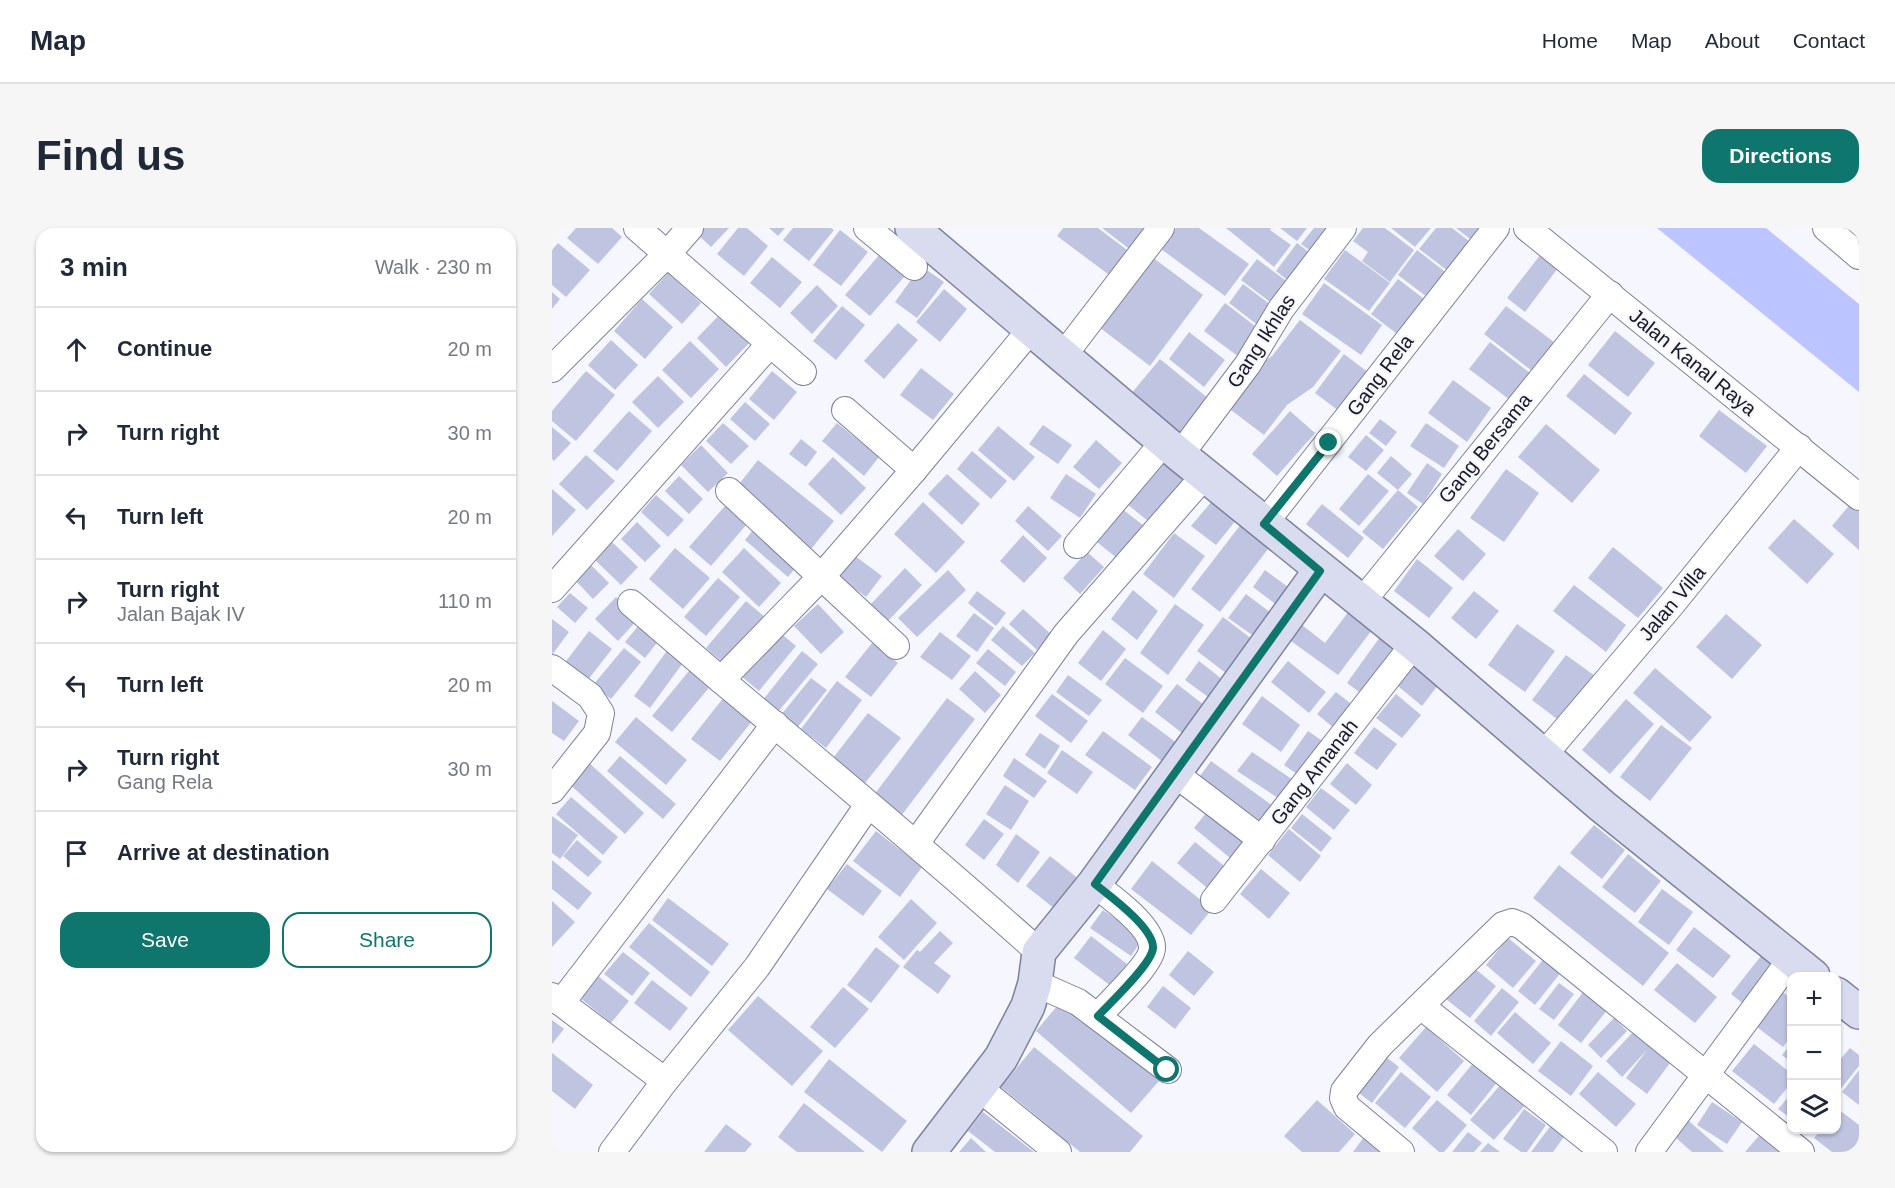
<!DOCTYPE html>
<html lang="en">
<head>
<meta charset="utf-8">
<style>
	:root { --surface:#fff; --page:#f6f6f7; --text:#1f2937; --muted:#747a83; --line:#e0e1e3; --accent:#0f766e }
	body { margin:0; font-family:Arial,sans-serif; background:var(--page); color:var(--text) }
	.controls { position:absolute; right:18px; bottom:18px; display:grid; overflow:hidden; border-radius:12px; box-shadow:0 2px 4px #0004 }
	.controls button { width:54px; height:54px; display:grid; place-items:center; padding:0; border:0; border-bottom:2px solid var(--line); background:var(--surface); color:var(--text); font:30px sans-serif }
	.stop { position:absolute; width:18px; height:18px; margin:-14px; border:4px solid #0f766e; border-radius:50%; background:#fff }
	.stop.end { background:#0f766e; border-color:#fff; box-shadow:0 2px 6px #0008 }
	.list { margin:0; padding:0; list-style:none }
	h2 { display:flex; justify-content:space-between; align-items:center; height:78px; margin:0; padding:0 24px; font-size:26px }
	h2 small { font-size:20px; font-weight:400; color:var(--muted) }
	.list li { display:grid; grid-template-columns:39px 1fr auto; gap:18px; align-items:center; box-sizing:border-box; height:84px; padding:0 24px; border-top:2px solid var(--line) }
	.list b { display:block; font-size:22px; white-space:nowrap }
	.list p { margin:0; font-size:20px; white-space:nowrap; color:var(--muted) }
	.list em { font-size:20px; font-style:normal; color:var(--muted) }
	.actions { display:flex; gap:12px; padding:18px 24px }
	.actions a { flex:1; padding:14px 0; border:2px solid var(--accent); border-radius:18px; text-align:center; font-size:21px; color:var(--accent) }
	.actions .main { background:var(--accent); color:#fff }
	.icon { flex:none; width:33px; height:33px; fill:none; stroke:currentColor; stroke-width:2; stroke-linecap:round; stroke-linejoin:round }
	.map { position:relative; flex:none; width:1307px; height:924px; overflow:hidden; border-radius:18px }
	header { display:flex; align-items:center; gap:36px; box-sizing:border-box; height:84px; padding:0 30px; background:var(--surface); border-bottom:2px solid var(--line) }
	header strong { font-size:28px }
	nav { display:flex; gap:33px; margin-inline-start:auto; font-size:21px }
	.intro { display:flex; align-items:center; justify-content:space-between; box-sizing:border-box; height:144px; padding:0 36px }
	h1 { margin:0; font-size:42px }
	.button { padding:15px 27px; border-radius:18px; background:var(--accent); color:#fff; font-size:21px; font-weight:700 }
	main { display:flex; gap:36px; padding:0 36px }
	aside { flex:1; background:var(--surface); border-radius:18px; box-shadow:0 2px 4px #0004 }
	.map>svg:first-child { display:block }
	.water { fill:#bcc5ff }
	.building { fill:#bfc4e1 }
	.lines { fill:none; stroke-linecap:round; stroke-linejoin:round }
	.street-casing { stroke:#7d819d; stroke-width:28 }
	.secondary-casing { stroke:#7d819d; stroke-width:36 }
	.street { stroke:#fff; stroke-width:26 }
	.secondary { stroke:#d9dbef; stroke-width:33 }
	.route { stroke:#0f766e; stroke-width:8 }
	.labels { text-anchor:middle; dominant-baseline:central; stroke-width:4.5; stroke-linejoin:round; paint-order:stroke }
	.street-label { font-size:20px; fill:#181924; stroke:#f6f7fe }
</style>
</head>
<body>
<header>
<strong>Map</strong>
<nav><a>Home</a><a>Map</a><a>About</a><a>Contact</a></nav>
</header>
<div class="intro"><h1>Find us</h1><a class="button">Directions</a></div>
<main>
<aside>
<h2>3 min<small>Walk · 230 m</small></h2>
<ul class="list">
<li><svg class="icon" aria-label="ahead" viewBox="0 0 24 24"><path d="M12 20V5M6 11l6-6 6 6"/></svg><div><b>Continue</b></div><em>20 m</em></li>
<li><svg class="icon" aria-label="right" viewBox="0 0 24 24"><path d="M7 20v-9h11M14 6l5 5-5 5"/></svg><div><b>Turn right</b></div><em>30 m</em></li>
<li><svg class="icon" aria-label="left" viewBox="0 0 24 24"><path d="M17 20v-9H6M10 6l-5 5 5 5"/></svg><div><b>Turn left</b></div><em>20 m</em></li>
<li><svg class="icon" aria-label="right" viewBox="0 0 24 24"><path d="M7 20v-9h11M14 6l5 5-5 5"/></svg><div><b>Turn right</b><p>Jalan Bajak IV</p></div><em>110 m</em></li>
<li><svg class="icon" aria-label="left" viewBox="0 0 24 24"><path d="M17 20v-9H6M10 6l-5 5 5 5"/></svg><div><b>Turn left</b></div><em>20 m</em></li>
<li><svg class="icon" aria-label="right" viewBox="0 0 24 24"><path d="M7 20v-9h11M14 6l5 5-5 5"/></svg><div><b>Turn right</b><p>Gang Rela</p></div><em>30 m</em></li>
<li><svg class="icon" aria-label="arrive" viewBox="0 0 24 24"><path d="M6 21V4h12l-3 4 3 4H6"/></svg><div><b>Arrive at destination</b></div></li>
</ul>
<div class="actions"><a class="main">Save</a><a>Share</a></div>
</aside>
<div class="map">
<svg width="1307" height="924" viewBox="0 0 1307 924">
	<rect width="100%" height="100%" fill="#f6f7fe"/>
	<!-- water -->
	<polygon class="water" points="1105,0 1214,0 1307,76 1307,164"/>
	<!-- building -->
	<g class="building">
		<polygon points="24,0 60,0 70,9 46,36 15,10"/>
		<polygon points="151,0 177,0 159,19 145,6"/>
		<polygon points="186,0 195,0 216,18 192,48 165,26"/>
		<polygon points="217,0 233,0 226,8"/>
		<polygon points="241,0 279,0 282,2 257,33 231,12"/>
		<polygon points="511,0 546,0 583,28 564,52 505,8"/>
		<polygon points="550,0 597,0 580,23"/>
		<polygon points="624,0 647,0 697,36 673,68 609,21"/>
		<polygon points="674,0 719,0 718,2 739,17 722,39"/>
		<polygon points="728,0 755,0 745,13"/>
		<polygon points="762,0 777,0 767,29 749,16"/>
		<polygon points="811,0 833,0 862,22 838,54 810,33 816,24 801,13"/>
		<polygon points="839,0 879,0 863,19"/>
		<polygon points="884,0 900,0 926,20 904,49 867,21"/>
		<polygon points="904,0 941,0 927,18"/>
		<polygon points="288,2 316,24 289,58 261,37"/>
		<polygon points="6,15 38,42 14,69 0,57 0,22"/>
		<polygon points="745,15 766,31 744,59 724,43"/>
		<polygon points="793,22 838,55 817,83 772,51"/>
		<polygon points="865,22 901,50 883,75 846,47"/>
		<polygon points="992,22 1009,36 973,84 955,70"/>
		<polygon points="328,26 353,48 318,88 293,67"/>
		<polygon points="220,29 250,54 228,80 198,55"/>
		<polygon points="600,29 651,67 598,138 547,99"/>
		<polygon points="705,31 742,59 726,80 689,52"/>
		<polygon points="369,38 392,54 365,90 343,74"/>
		<polygon points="116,45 149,75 130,96 97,66"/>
		<polygon points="846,51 880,77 853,112 819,86"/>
		<polygon points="772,55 830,97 809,127 750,86"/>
		<polygon points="691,56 727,83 712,102 677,75"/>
		<polygon points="265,57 286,78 260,106 238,85"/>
		<polygon points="392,61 415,81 388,114 364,94"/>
		<polygon points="0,64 8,71 0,81"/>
		<polygon points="90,71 121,99 93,131 62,103"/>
		<polygon points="673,75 712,105 691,132 652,103"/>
		<polygon points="290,78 313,97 284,132 261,113"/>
		<polygon points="954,78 1010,120 988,149 932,106"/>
		<polygon points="171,83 200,112 174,139 145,110"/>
		<polygon points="748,92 789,123 761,159 735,177 712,207 671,176 694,146 720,128"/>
		<polygon points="346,95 366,112 332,151 312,133"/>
		<polygon points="1063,103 1103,135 1076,169 1036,137"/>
		<polygon points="637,104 673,132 652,159 617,131"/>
		<polygon points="59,112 86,137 63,162 36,137"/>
		<polygon points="138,113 167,141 139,170 110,142"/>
		<polygon points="938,114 978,145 958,172 917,141"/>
		<polygon points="792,126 821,148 791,186 763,165"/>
		<polygon points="608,131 657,171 626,208 578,167"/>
		<polygon points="369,140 402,166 381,192 348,167"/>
		<polygon points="34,143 63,167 24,213 0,193 0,183"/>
		<polygon points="220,143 245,164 222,192 197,171"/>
		<polygon points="1032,146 1080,185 1063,207 1014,168"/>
		<polygon points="106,148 132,174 106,200 80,174"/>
		<polygon points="901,152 939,180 915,214 876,185"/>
		<polygon points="193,174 218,196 203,213 178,191"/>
		<polygon points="1167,182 1215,218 1194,245 1147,208"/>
		<polygon points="77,183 100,203 65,243 41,223"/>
		<polygon points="738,183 763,205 725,248 700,226"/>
		<polygon points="828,191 845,204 834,218 817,205"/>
		<polygon points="171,195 197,218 179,236 154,213"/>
		<polygon points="285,195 327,229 312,248 270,213"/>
		<polygon points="874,195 907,218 892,240 858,218"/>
		<polygon points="994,196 1048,242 1020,275 966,229"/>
		<polygon points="491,197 520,217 506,236 477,216"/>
		<polygon points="446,198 483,229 462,253 426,222"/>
		<polygon points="0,199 19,215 2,233 0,231"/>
		<polygon points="814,207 832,222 814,243 796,229"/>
		<polygon points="249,211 265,224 254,239 237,226"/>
		<polygon points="544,212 570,235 547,261 521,239"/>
		<polygon points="149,217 176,245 156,264 129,237"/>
		<polygon points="420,223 455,253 439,271 405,241"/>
		<polygon points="34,227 63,253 35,282 7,256"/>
		<polygon points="839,228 860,246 846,262 825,245"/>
		<polygon points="281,229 314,260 289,287 256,256"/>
		<polygon points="609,230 637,253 601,297 575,276"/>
		<polygon points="206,232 282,293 259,321 184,260"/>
		<polygon points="875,235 890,246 871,276 855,265"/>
		<polygon points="954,241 987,265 952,314 918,290"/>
		<polygon points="395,246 428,276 410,297 376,266"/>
		<polygon points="514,246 544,266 528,290 498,270"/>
		<polygon points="816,246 837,263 807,298 787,281"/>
		<polygon points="127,248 151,271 137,286 113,263"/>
		<polygon points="0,261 24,282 0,308"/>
		<polygon points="846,262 866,279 831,321 810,304"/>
		<polygon points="104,267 132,292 116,309 89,284"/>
		<polygon points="180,270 201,289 159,338 137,319"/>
		<polygon points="661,272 685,291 664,317 639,298"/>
		<polygon points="371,274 413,314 384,345 342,306"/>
		<polygon points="1300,274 1307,280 1307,322 1280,298"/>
		<polygon points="770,276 812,310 796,330 754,296"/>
		<polygon points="565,277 592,298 566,331 540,310"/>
		<polygon points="476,278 510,308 496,323 463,293"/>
		<polygon points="693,291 722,313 668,384 639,361"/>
		<polygon points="1242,291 1282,326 1255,356 1216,320"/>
		<polygon points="85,294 109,318 93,334 69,311"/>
		<polygon points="206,296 249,333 236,349 193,312"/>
		<polygon points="906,301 934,326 911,353 882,328"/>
		<polygon points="622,305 653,328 622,370 591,346"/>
		<polygon points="471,307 495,330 472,355 448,333"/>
		<polygon points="60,314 86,339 69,357 43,332"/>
		<polygon points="1061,319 1111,360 1086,390 1036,350"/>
		<polygon points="123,320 158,350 131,381 97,351"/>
		<polygon points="192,320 229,355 207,379 170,344"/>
		<polygon points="535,324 552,339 528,366 511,350"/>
		<polygon points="299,325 330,348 314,369 283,346"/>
		<polygon points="865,331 901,360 877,390 842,363"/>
		<polygon points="36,334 57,355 41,371 21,350"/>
		<polygon points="353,340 370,357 336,393 319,376"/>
		<polygon points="396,342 414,362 365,409 346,390"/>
		<polygon points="713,342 744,365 731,382 701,359"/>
		<polygon points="166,350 188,369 154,408 132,389"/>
		<polygon points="1022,357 1074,397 1054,424 1001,383"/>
		<polygon points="581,362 606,383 585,412 559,391"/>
		<polygon points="425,363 454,385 444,398 416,375"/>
		<polygon points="922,363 947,383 924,411 899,390"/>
		<polygon points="18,365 36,380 23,395 5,379"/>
		<polygon points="694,366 727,391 710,414 676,390"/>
		<polygon points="64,369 87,390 66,413 43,391"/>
		<polygon points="194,373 214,390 174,437 154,420"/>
		<polygon points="266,376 292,404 269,426 242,398"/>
		<polygon points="623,376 652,397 616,447 588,425"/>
		<polygon points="471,381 499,406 485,422 457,396"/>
		<polygon points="797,383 820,402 786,447 739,413 750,397 773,415"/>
		<polygon points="422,385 442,400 425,424 404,408"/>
		<polygon points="1174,386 1210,417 1180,451 1144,419"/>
		<polygon points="671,389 709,418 683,452 645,423"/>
		<polygon points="0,391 17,404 0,427"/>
		<polygon points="88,396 107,412 93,430 73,414"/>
		<polygon points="965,396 1003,423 973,464 936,437"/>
		<polygon points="451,398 483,425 470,438 439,412"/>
		<polygon points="551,402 574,421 549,453 526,435"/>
		<polygon points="833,402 852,417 814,469 795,455"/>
		<polygon points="37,403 60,421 35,453 12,436"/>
		<polygon points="226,403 244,418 207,463 189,448"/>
		<polygon points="388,404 419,428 400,452 368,429"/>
		<polygon points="320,415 346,435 319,469 293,449"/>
		<polygon points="72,420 89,434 59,471 41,457"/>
		<polygon points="117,420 133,432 98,480 82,468"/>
		<polygon points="436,421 464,444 453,458 424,435"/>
		<polygon points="250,423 266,436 225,485 210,473"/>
		<polygon points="1014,427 1043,448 1009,494 980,472"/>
		<polygon points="862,429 890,452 870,478 841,454"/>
		<polygon points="573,430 611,458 591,485 553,456"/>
		<polygon points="647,433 680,459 667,477 633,452"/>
		<polygon points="736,433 774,464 757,485 719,454"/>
		<polygon points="141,438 161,455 120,504 100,488"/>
		<polygon points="1103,440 1160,489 1138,514 1081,465"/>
		<polygon points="423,443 449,467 433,485 407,461"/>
		<polygon points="516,447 550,472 537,488 504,464"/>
		<polygon points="259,450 275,462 245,500 229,487"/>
		<polygon points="285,453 310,472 274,520 249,501"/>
		<polygon points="625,456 661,484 639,512 603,484"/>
		<polygon points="784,464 807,482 788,505 765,486"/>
		<polygon points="500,466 536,493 519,515 483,488"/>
		<polygon points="844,466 869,487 850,510 824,490"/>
		<polygon points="710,468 748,497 729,524 690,496"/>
		<polygon points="172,469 201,492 168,533 139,511"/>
		<polygon points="395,470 423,491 349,588 322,567"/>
		<polygon points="1074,471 1102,496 1058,546 1030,522"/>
		<polygon points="0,473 27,493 12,513 0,505"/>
		<polygon points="316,485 349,510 313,555 281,530"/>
		<polygon points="84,489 135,532 114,557 63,514"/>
		<polygon points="590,489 633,521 619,540 576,507"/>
		<polygon points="1109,497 1140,520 1098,573 1068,549"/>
		<polygon points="822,499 845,516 825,542 802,525"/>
		<polygon points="551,503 600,539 583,562 533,527"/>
		<polygon points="756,503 776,517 752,551 732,537"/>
		<polygon points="488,505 508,518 493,541 473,527"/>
		<polygon points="510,522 541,544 525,566 495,545"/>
		<polygon points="700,524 747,556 732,574 685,543"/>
		<polygon points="68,528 124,576 111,591 55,543"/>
		<polygon points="462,530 495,553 482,570 451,548"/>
		<polygon points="35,533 92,585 73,606 15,554"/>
		<polygon points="659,533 725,581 714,597 648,548"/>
		<polygon points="795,535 820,557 804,577 778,556"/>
		<polygon points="453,557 477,573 459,602 434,586"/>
		<polygon points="769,560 798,582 782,602 754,579"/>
		<polygon points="19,569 66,609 51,627 4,586"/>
		<polygon points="658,580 700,614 683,634 642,600"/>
		<polygon points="750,586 780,610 769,624 739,600"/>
		<polygon points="0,588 26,607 8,631 0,625"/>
		<polygon points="432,591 452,606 432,632 413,617"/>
		<polygon points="1042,597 1073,622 1050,651 1018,625"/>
		<polygon points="737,601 769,628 748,654 716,627"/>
		<polygon points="324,603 370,639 348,669 301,633"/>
		<polygon points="464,606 488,624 466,655 444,637"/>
		<polygon points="25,612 50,634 36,649 11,628"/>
		<polygon points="643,614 677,642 659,663 625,635"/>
		<polygon points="1076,626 1109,653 1083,685 1050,659"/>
		<polygon points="498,628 537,659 513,689 474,658"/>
		<polygon points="0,632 40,665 26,682 0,661"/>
		<polygon points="600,633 660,681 639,707 579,661"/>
		<polygon points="295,636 330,663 311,688 275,661"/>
		<polygon points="1007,637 1117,725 1091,758 981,670"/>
		<polygon points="709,641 738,665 717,691 688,666"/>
		<polygon points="1110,661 1141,684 1117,717 1086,694"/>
		<polygon points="116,670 177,716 160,738 100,692"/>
		<polygon points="359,671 385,695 352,732 326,709"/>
		<polygon points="0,673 23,694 0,719"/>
		<polygon points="551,682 591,710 579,728 538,700"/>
		<polygon points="97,695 158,744 139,769 77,719"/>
		<polygon points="1142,699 1179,728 1161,750 1124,722"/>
		<polygon points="388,703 401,715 382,735 399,748 386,766 351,739 365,722 368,724"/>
		<polygon points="539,708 575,736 559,758 522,730"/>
		<polygon points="956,710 984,733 961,760 934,737"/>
		<polygon points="324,719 348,738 319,775 295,757"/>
		<polygon points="636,723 662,744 642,768 617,747"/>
		<polygon points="71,724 98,745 80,768 52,746"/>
		<polygon points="1209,728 1228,743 1198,781 1179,766"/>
		<polygon points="993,729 1010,743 983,777 966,763"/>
		<polygon points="1125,735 1165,769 1143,795 1102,762"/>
		<polygon points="921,739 944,758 918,790 894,771"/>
		<polygon points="46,748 77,773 59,795 28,770"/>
		<polygon points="100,752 136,780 118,803 82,775"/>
		<polygon points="1007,755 1022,766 1002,792 987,781"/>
		<polygon points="611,758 639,780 623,801 595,779"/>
		<polygon points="291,759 317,781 283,820 258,799"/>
		<polygon points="950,760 967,774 939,808 922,793"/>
		<polygon points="1228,762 1240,771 1240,807 1231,819 1201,796"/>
		<polygon points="1032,763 1056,781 1029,815 1006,797"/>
		<polygon points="206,768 271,823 240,858 176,802"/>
		<polygon points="512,770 607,853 579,885 484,803"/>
		<polygon points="963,784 999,815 981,836 945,805"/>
		<polygon points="1062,790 1075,803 1049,830 1036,817"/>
		<polygon points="0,792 12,801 0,816"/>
		<polygon points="874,799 912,833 885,864 847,830"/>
		<polygon points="1081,804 1118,835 1095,866 1074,850 1095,822 1070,849 1054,833"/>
		<polygon points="1009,813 1041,838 1019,868 986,843"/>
		<polygon points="1240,815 1240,835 1230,827"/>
		<polygon points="1202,816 1240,846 1240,854 1222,876 1180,843"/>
		<polygon points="482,819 591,908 578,924 528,924 449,859"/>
		<polygon points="1298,820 1307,827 1307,838 1284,867 1284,836"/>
		<polygon points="826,823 847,839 820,875 799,859"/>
		<polygon points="0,825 41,857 23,881 0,863"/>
		<polygon points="277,831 355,893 330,924 252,864"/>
		<polygon points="922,834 946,853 919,887 895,867"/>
		<polygon points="1307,842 1307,877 1290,864"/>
		<polygon points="849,844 879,869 853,900 823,875"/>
		<polygon points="1046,844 1084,876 1064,899 1027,866"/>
		<polygon points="950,855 974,876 942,912 918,892"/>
		<polygon points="1240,865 1240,891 1226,881"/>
		<polygon points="765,872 803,906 787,924 750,924 732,908"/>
		<polygon points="885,872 915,897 892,924 887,924 860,900"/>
		<polygon points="1160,874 1190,894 1175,916 1145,897"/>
		<polygon points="252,875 313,924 245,924 226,909"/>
		<polygon points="972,881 994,897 975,924 969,924 951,911"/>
		<polygon points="1286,881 1307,897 1307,914 1299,924 1280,924 1262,910 1269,902 1284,902"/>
		<polygon points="431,884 482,924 443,924 416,903"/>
		<polygon points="1137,893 1172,924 1140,924 1123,909"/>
		<polygon points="174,896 200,916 193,924 152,924"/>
		<polygon points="1000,896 1014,906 1001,924 979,924"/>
		<polygon points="916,904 930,915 922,924 900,924"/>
		<polygon points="1210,904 1235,924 1193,924"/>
		<polygon points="812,909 833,924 801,924"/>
		<polygon points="419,910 434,924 407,924"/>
		<polygon points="936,915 948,924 928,924"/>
	</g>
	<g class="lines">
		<!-- street casing -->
		<g class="street-casing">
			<g id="street">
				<polyline points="85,0 251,144"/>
				<polyline points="315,0 362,39"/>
				<polyline points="975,0 1307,269"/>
				<polyline points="1274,0 1307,28"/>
				<polyline points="511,128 609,0"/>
				<polyline points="0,141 116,25 138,0"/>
				<path d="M293 182 362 242 270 348 169 452C277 542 383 631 487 724"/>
				<polyline points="628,227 696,136 729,81 791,0"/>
				<polyline points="362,242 480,100"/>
				<polyline points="177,263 344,418"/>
				<polyline points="712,296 944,0"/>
				<polyline points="525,317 612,214"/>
				<polyline points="0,361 218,116"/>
				<polyline points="79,375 169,452"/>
				<polyline points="809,375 1058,66"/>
				<polyline points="0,440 38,468 49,485 45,505 0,562"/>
				<polyline points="991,528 1120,376 1247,219"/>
				<polyline points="622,545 710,612"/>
				<polyline points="365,614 514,406 653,247"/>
				<path d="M542 656C558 668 601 699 600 720 600 736 557 775 546 788"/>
				<polyline points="662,672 862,416"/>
				<polyline points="483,755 526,774 616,842"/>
				<polyline points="0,768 113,853 60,924"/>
				<polyline points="9,775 223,496"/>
				<polyline points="869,778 1052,924"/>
				<polyline points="113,853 205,739 316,577"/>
				<polyline points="427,860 506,924"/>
				<polyline points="849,924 795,879 791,870 792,863 828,817 951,697 960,694 970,698 1249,924"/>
				<polyline points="1097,924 1239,731"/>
			</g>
		</g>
		<!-- secondary casing -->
		<g class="secondary-casing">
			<g id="secondary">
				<polyline points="360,0 628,227 862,416 1050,578 1261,748"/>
				<polyline points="1284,766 1307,784"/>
				<polyline points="377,924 449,830 476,778 483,755 487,724 542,656 768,343"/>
			</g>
		</g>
		<!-- street -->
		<use href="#street" class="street"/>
		<!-- secondary -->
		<use href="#secondary" class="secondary"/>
	</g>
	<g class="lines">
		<!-- route -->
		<path class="route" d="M615 842 546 788C558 775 600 736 601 720 602 700 558 668 543 656L768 343 712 296 777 215"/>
	</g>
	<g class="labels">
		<!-- street labels -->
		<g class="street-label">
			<text transform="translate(709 113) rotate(-57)">Gang Ikhlas</text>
			<text transform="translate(1141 134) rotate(39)">Jalan Kanal Raya</text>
			<text transform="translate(828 147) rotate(-53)">Gang Rela</text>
			<text transform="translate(933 220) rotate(-51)">Gang Bersama</text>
			<text transform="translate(1120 375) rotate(-50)">Jalan Villa</text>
			<text transform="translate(762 544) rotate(-52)">Gang Amanah</text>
		</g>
	</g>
</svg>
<div class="controls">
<button>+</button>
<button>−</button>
<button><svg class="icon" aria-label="layers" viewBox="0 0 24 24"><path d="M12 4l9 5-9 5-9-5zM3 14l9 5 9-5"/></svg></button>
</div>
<div class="stop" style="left:615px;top:842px"></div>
<div class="stop end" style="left:777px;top:215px"></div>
</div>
</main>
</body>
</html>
